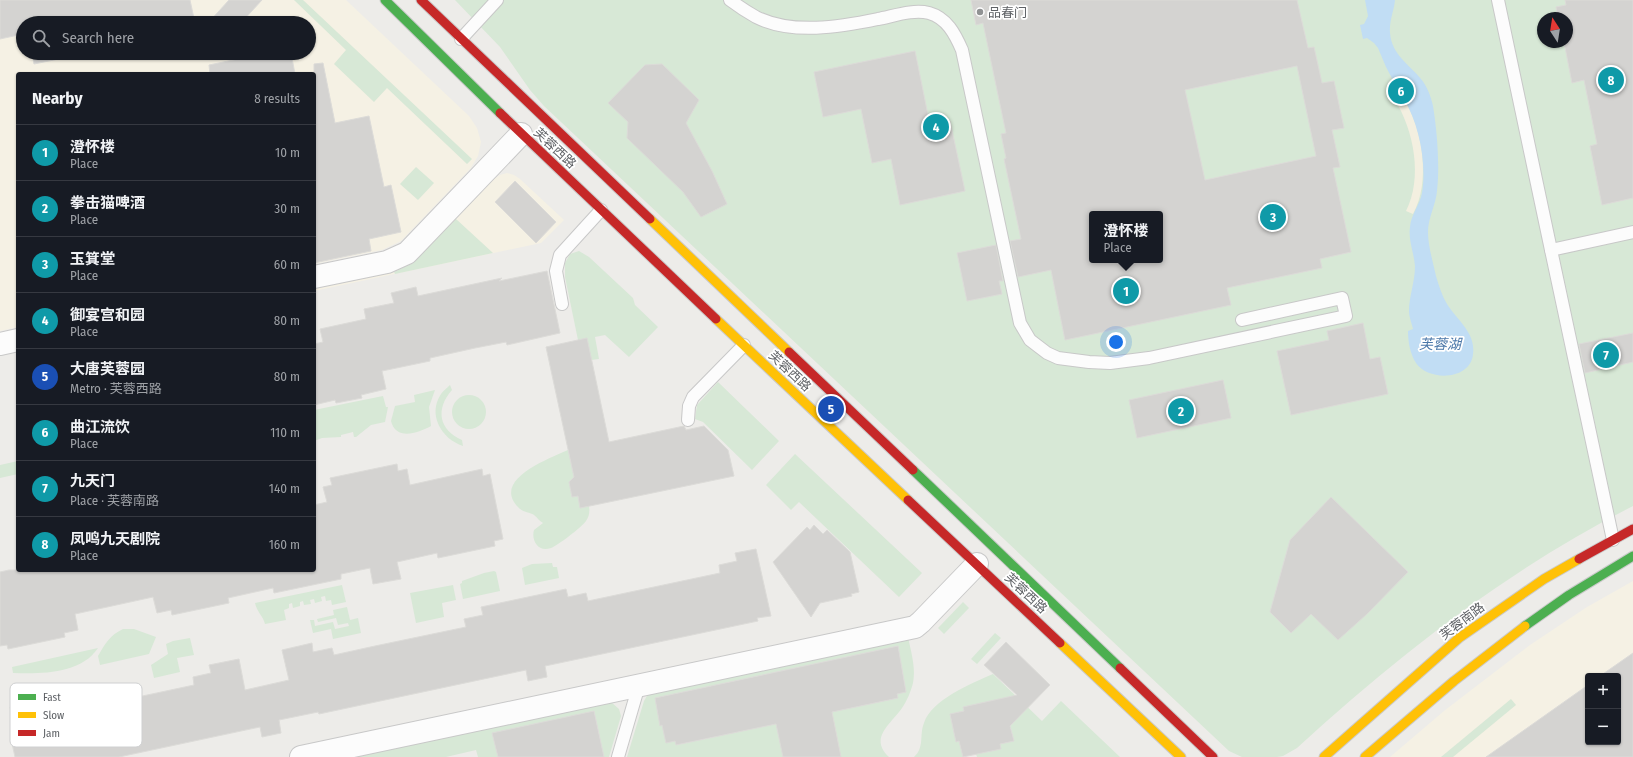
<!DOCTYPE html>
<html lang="en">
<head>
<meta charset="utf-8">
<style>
	:root { --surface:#171b24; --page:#242831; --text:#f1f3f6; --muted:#9ea1a6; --line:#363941; --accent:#2563eb }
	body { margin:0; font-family:"Fira Sans Condensed","Noto Sans SC",sans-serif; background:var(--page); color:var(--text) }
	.controls { position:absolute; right:12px; bottom:12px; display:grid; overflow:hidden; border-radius:4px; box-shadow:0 1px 3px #0004 }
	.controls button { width:36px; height:36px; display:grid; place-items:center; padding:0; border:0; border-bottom:1px solid var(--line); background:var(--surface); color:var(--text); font:20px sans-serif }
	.compass { position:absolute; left:1537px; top:12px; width:36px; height:36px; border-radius:50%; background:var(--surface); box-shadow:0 1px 3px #0004; rotate:348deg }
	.you { position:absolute; left:1116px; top:342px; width:14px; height:14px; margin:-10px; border:3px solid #fff; border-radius:50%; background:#1a73e8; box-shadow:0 0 0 6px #1a73e833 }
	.badge { display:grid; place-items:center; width:26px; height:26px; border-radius:50%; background:var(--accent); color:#fff; font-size:13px; font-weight:700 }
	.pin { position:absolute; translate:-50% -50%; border:2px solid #fff; box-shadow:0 1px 4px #0006 }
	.popup { position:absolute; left:1089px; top:211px; width:74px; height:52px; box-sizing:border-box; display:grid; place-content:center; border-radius:4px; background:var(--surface); filter:drop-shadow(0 1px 3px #0005); font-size:13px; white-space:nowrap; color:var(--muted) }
	.popup b { font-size:15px; color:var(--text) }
	.popup::after { content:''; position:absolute; left:50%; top:100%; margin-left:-8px; border:8px solid transparent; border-top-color:var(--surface) }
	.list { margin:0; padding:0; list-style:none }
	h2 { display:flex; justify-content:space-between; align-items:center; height:52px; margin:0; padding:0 16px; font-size:17px }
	h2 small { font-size:13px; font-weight:400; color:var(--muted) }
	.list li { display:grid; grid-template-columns:26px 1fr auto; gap:12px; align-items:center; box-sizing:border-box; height:56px; padding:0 16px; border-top:1px solid var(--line) }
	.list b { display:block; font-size:15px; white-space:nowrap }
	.list p { margin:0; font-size:13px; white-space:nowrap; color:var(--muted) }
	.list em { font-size:13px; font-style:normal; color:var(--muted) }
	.icon { flex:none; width:22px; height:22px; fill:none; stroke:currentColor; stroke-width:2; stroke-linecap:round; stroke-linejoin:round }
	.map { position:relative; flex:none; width:1633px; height:757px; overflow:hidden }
	.search { position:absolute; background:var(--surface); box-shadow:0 1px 3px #0004; left:16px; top:16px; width:300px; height:44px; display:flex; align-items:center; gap:10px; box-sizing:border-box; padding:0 14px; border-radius:22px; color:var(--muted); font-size:15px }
	.panel { position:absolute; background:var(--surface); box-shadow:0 1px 3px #0004; left:16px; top:72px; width:300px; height:500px; border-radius:4px }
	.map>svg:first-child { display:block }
	.commercial { fill:#f5f1e4; fill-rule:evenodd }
	.green { fill:#d7e8d6; fill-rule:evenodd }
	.sand { fill:#f3efe0 }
	.water { fill:#c1ddf4 }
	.building { fill:#d4d3d1; stroke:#dcdbd8; fill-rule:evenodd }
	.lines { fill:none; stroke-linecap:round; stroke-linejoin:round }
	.lane-casing { stroke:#c8c8c8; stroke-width:14 }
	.street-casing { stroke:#c8c8c8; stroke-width:24 }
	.fast-casing { stroke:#cacaca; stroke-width:11 }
	.slow-casing { stroke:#cacaca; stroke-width:11 }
	.jam-casing { stroke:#cacaca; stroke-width:11 }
	.lane { stroke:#fcfcfc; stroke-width:12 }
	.street { stroke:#fcfcfc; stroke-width:22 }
	.fast { stroke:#4caf50; stroke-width:9 }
	.slow { stroke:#ffc107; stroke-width:9 }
	.jam { stroke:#c62828; stroke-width:9 }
	.poi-dot { fill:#909293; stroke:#fff; stroke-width:1.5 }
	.labels { text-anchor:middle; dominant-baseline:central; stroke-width:3.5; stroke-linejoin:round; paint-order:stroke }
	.poi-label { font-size:13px; fill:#5e6165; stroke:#fff; text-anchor:start }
	.street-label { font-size:13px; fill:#5e6165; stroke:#fff }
	.water-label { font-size:14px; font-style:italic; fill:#4c78a9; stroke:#fff }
	.key { fill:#fff; stroke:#cfd0d1; stroke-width:1 }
	.key-label { font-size:11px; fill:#5e6165 }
</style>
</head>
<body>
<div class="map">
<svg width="1633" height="757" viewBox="0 0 1633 757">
	<rect width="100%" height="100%" fill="#edece9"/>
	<!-- commercial -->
	<g class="commercial">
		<path d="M0 0H346L469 116 477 128 481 142 478 156 470 169 401 241 382 250 314 264V74H18V327L0 331ZM23 23H309V53H23Z"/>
		<polygon points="507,173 514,175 520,179 564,220 541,243 314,291 314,289 394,272 407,267 418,258 494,179 500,175"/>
		<path d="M1633 581V757H1390L1444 711 1530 645 1587 607ZM1588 676H1618V742H1588Z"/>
	</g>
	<!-- green -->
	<g class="green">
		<polygon points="294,0 303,0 472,159 467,164 387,88 374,102 334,64 346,50"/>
		<path d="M455 0H1633V506C1509 569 1399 654 1297 748L1283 756 1277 757H1242L1229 751 544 106 530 90 500 47ZM1543 18H1567V42H1543ZM1092 214H1160V260H1092Z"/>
		<polygon points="416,167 434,183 418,200 400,184"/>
		<polygon points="456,219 493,253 395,274 394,272 413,263"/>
		<polygon points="579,251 589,257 633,298 635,305 658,327 629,357 605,335 595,337 599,359 591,360 578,340 565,277 565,263 570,254"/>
		<polygon points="718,382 779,441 752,470 703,422 695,419 697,405"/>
		<path d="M450 385 452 390C435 409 439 430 462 440L463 446C442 439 427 415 441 394 443 391 447 388 450 385Z"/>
		<path d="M435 390 429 407 431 426C418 433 396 441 391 421L395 406 415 402 414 395Z"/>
		<circle cx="469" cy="412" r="17"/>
		<polygon points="383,396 386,407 388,407 385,422 371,425 356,437 354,437 353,432 341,435 341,437 322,438 314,441 314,410"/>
		<path d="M568 450 574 477 569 482 578 496 580 508 589 506C590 512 589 517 586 521 582 527 557 546 551 548 538 553 531 540 534 530L543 523C539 521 538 518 534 515 530 512 523 513 518 507 491 479 551 458 568 450Z"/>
		<polygon points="795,454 922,573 899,597 799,502 791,510 766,485"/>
		<polygon points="18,461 18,474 0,478 0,465"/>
		<polygon points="552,563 553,567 557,567 559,578 525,585 522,568 532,564"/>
		<polygon points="494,571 496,572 500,591 463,599 460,584 462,583 462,581 484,573"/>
		<path d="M342 585 346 602 332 605 331 600 326 601 325 596 321 597 322 601 315 603 314 599 310 600 311 604 304 605 303 601 300 602V606L293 608 292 603 289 604V608L284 610 286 620 265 624C263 616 257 612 255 603Z"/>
		<polygon points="453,585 456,600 442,603 444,617 416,623 410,593"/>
		<polygon points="963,602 969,608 944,634 938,628"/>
		<polygon points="347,607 350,620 358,618 361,633 333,639 331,629 313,633 310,620 314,620 315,626 333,622 335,629 349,626 348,623 338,625 336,618 318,622 317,619 334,615 333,610"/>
		<path d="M123 629H134L156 637 149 654 100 665 98 656C105 644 110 635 123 629Z"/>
		<polygon points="995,633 1001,638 977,664 971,659"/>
		<path d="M908 637C911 652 916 667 913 683 911 691 907 701 902 708 892 723 868 738 889 757H627L644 701 648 694ZM898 646 906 691 897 694 898 698 737 732 736 728 714 733 715 737 701 740 690 738 691 742 676 745 675 741 662 725H660L655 698Z"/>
		<polygon points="190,638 194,655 177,658 180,672 154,678 151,665 168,654 166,644 173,641"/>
		<path d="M98 648C81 674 41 674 13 673L12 667Z"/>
		<path d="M993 674 1042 721 1061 701 1120 757H977L976 754 1001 749 1000 744 1014 741 1005 703 991 701 963 707 964 711 950 714 956 742 959 741 963 757H914C925 747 919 735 924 723 931 700 972 683 993 674Z"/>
		<polygon points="1511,699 1516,705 1453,757 1441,757"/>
		<polygon points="611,702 619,709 621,716 609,757 604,757 594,711 541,739 538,723 493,733 498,757 478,757 476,750 446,757 344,757"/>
	</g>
	<!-- sand -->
	<path class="sand" d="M1404 99C1423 130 1431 182 1413 214L1406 211C1423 178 1414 131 1395 100Z"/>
	<!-- water -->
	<path class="water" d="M1365 0H1395C1394 11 1389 21 1390 33 1392 55 1408 63 1421 79 1427 86 1431 97 1433 106 1437 130 1440 166 1437 191 1436 204 1428 218 1428 232 1428 246 1433 262 1436 276 1439 286 1442 296 1447 304 1457 320 1476 333 1473 354 1471 380 1429 382 1416 363 1410 354 1408 341 1408 331L1413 329C1412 324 1409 317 1409 311 1409 296 1415 282 1415 266 1414 253 1408 240 1410 227 1411 214 1420 205 1422 193 1427 163 1419 124 1404 99L1410 97 1407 82 1395 84 1386 67 1378 48 1374 43 1367 38 1363 39 1360 25 1364 24 1368 16Z"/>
	<!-- building -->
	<g class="building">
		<polygon points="0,0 190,0 195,23 23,23 23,34 0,39"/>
		<polygon points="229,0 262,0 241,23 208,23"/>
		<path d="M971 0H1297L1308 48 1314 47 1322 83 1334 81 1344 128 1332 130 1340 167 1333 168 1351 252 1320 259 1322 268 1227 288 1231 305 1065 340 1051 270 1018 277 1010 241 1021 239 1004 159 1006 158 1001 134 1006 133 983 23 976 25ZM1297 66 1316 156 1205 180 1185 90ZM1092 214H1160V260H1092Z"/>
		<polygon points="1565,0 1633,0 1633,198 1602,205 1590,146 1597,144 1584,80 1572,83 1564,42 1567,42 1567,18 1558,18 1556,7 1566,5"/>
		<polygon points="915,51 930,125 950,121 965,191 900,205 891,159 872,163 861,109 823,117 814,72"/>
		<polygon points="32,53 88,53 34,64"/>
		<polygon points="267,53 291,53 295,74 210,74 209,65"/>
		<polygon points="323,63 335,123 369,116 384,187 391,185 401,232 369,239 371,251 314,263 314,64"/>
		<polygon points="662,64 699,100 686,123 712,171 727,204 701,217 683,192 627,138 628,122 608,103 645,65"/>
		<polygon points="515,181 556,222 536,243 495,202"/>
		<polygon points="996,245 1003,281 999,281 1002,294 967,301 957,253"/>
		<polygon points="547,271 560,333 507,345 506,342 475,348 430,358 430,361 382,371 386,389 361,395 362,398 336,403 335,400 314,405 314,344 323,342 320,329 366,319 364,309 394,303 391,293 416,287 418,296 502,278 499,281"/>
		<polygon points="1363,323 1370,359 1380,357 1388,394 1291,415 1277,351 1329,340 1327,331"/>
		<polygon points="1633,333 1633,362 1585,373 1579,344"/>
		<polygon points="587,338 609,442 684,426 686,430 704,426 728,450 734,476 580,508 578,496 572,497 569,482 574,477 546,347"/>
		<polygon points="1223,380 1231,418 1137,438 1129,400"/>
		<polygon points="397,464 398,471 407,469 410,485 482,469 483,476 490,474 503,539 494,541 495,546 438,558 437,553 397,562 401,579 373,584 370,568 341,574 341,579 274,593 273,588 228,598 229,603 172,615 171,610 157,613 153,597 75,614 78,630 64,633 65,637 8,649 7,645 0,646 0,572 9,570 314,570 314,505 327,502 323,487 332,485 330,478"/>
		<polygon points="1331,497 1408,572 1367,614 1338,640 1311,614 1291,633 1270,612 1290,540"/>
		<polygon points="814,525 823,534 827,530 850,552 859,592 851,594 852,596 820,603 811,617 773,562 807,527 810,530"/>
		<polygon points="756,549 771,616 757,618 758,621 545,666 547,677 528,681 526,670 319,714 318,712 279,720 281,733 262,737 260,727 119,757 15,757 11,739 17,738 10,707 40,701 42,709 60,705 62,713 152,694 194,685 193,677 211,673 209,665 239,659 245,690 289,680 282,650 312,643 313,652 332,648 334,655 375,646 466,627 464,619 483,615 481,607 528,597 566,589 568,597 586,593 588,601 720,573 719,565 737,561 735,553"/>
		<polygon points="1006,642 1050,685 1010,726 1014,741 1000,744 1001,749 963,757 959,741 956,742 950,714 964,711 963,707 1017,695 984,665"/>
		<polygon points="898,646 906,692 897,694 898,698 832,712 841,757 783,757 776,724 676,745 675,741 666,743 662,725 660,726 655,698"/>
		<polygon points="1633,653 1633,757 1486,757 1588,685 1588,742 1618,742 1618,676 1600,676"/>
		<polygon points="594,711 604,757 498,757 492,733"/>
	</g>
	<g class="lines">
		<!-- lane casing -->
		<g class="lane-casing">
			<g id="lane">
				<path d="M730 0C738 6 747 12 756 17 792 35 840 27 878 19 894 16 913 9 929 13 947 18 955 34 962 50L1020 323 1030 340 1047 353 1058 358 1089 362 1110 363 1149 358 1346 316 1342 298 1242 320"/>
				<polyline points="1498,0 1551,250 1633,232"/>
				<polyline points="461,39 497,0"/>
				<polyline points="1551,250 1613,540"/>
				<polyline points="562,304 556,271 560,255 601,210"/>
				<polyline points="688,420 689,406 693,397 744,345"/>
				<polyline points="618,757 639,685"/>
			</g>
		</g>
		<!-- street casing -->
		<g class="street-casing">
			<g id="street">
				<polyline points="314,277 387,262 407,253 521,134"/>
				<polyline points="0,344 18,340"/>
				<polyline points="301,757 915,627 921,622 977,564"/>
			</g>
		</g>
		<!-- fast casing -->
		<g class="fast-casing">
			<g id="fast">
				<polyline points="385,0 500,113"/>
				<polyline points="913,470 1120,668"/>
				<polyline points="1525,626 1569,595 1633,556"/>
			</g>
		</g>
		<!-- slow casing -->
		<g class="slow-casing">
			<g id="slow">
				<polyline points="650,219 789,352"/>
				<polyline points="716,319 908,500"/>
				<polyline points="1060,643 1181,757"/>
				<polyline points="1324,757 1459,638 1544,579 1579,559"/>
				<polyline points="1365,757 1454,681 1525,626"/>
			</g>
		</g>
		<!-- jam casing -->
		<g class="jam-casing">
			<g id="jam">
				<polyline points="421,0 650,219"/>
				<polyline points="500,113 716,319"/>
				<polyline points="789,352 913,470"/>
				<polyline points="908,500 1060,643"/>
				<polyline points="1579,559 1633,529"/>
				<polyline points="1120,668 1213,757"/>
			</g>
		</g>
		<!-- lane -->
		<use href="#lane" class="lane"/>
		<!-- street -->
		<use href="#street" class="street"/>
		<!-- fast -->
		<use href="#fast" class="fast"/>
		<!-- slow -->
		<use href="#slow" class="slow"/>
		<!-- jam -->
		<use href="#jam" class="jam"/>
	</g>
	<!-- markers -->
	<circle class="poi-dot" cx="980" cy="12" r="4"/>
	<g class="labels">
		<!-- poi labels -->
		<g class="poi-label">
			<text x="988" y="12">品春门</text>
		</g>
		<!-- street labels -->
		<g class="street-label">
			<text transform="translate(555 148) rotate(43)">芙蓉西路</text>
			<text transform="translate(790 371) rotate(43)">芙蓉西路</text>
			<text transform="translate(1026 593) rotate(43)">芙蓉西路</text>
			<text transform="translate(1462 621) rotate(-37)">芙蓉南路</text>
		</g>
		<!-- water labels -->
		<g class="water-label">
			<text x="1440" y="344">芙蓉湖</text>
		</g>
	</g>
	<!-- legend -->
	<rect x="10" y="683" width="132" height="64" rx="6" class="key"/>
	<rect x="18" y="694" width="18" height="6" fill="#4caf50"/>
	<rect x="18" y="712" width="18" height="6" fill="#ffc107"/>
	<rect x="18" y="730" width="18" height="6" fill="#c62828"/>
	<g class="key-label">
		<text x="43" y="701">Fast</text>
		<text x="43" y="719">Slow</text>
		<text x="43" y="737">Jam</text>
	</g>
</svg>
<div class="controls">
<button>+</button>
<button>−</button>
</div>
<svg class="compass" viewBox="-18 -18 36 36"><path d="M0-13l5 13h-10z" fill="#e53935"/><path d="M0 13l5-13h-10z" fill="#9ea1a6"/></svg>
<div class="you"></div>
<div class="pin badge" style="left:1126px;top:291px;background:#0f9aa8">1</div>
<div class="popup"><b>澄怀楼</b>Place</div>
<div class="pin badge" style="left:1181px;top:411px;background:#0f9aa8">2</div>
<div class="pin badge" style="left:1273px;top:217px;background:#0f9aa8">3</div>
<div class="pin badge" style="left:936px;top:127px;background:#0f9aa8">4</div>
<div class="pin badge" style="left:831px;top:409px;background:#1a4fb4">5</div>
<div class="pin badge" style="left:1401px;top:91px;background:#0f9aa8">6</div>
<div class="pin badge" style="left:1606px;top:355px;background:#0f9aa8">7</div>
<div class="pin badge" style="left:1611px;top:80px;background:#0f9aa8">8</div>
<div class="search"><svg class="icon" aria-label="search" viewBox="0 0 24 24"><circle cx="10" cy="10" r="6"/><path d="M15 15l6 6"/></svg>Search here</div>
<section class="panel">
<h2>Nearby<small>8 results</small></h2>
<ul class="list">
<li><span class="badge" style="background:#0f9aa8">1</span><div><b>澄怀楼</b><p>Place</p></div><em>10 m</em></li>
<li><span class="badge" style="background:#0f9aa8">2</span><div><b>拳击猫啤酒</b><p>Place</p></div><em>30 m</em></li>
<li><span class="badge" style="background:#0f9aa8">3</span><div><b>玉箕堂</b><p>Place</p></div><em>60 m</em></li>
<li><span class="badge" style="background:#0f9aa8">4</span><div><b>御宴宫和园</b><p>Place</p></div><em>80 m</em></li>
<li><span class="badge" style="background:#1a4fb4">5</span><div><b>大唐芙蓉园</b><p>Metro · 芙蓉西路</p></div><em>80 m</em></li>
<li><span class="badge" style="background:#0f9aa8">6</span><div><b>曲江流饮</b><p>Place</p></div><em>110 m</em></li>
<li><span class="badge" style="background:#0f9aa8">7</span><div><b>九天门</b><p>Place · 芙蓉南路</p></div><em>140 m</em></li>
<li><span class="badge" style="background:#0f9aa8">8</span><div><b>凤鸣九天剧院</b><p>Place</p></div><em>160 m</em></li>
</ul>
</section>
</div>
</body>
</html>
